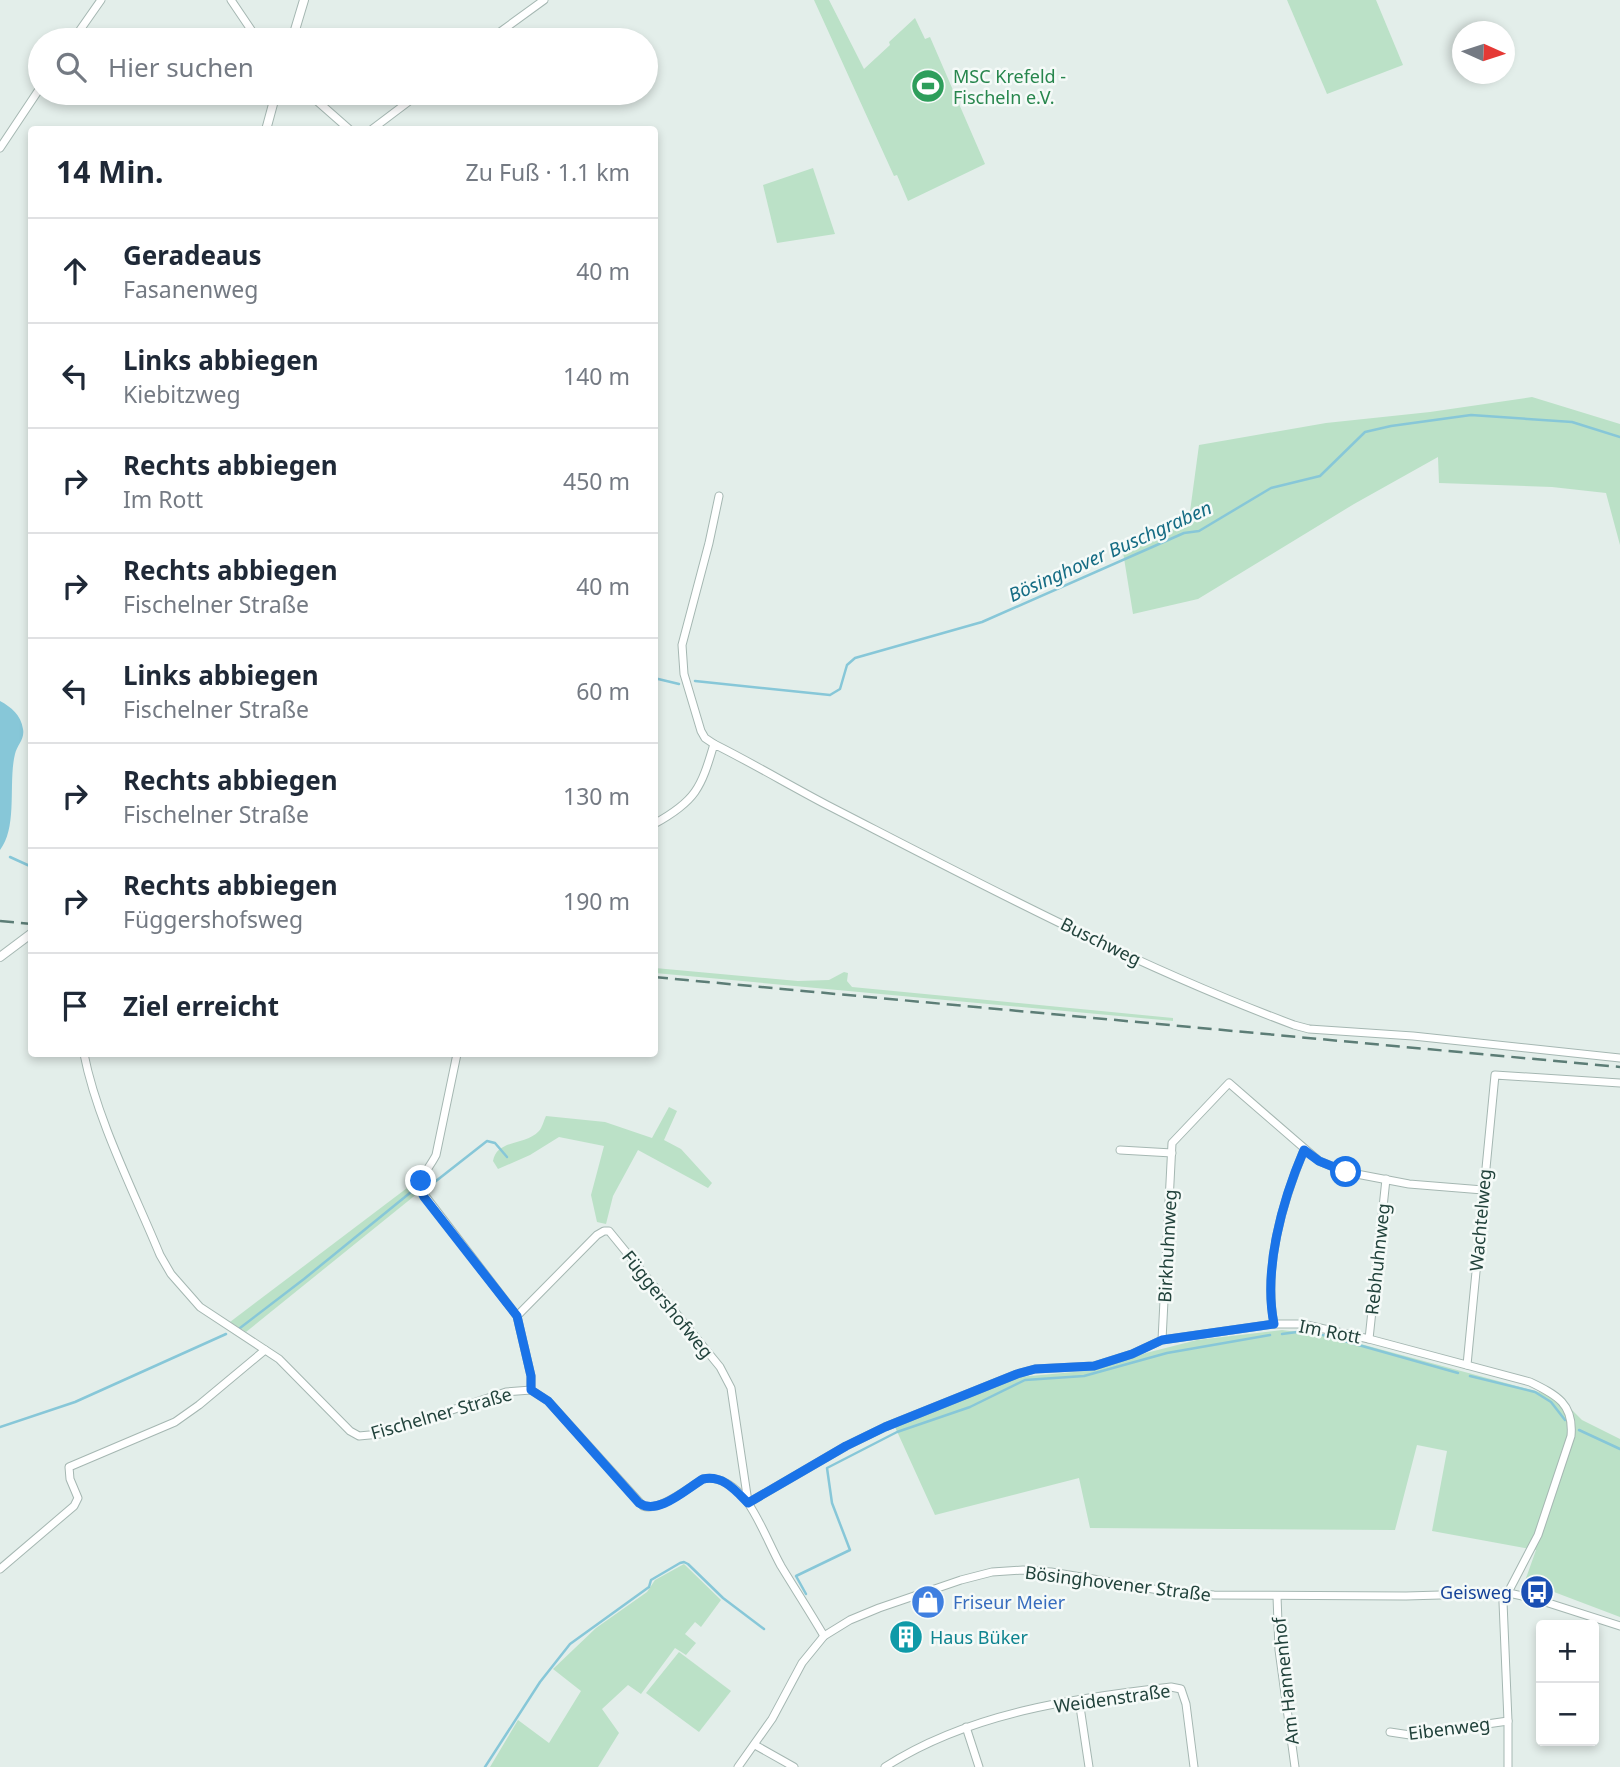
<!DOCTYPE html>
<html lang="de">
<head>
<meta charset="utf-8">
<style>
	:root { --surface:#fff; --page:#f6f6f7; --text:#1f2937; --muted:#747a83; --line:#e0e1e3 }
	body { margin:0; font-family:"Noto Sans",sans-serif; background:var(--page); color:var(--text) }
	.controls { position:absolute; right:21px; bottom:21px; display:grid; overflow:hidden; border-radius:7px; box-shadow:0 4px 10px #0003 }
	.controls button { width:63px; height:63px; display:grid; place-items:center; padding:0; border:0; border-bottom:2px solid var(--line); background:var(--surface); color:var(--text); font:35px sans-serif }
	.compass { position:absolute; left:1452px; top:21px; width:63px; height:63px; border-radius:50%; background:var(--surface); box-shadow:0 4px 10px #0003; rotate:93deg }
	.stop { position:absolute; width:21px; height:21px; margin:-16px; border:5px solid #1a73e8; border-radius:50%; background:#fff }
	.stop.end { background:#1a73e8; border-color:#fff; box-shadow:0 2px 7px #0008 }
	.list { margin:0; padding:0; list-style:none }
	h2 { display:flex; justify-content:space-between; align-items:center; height:91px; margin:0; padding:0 28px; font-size:30px }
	h2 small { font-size:23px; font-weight:400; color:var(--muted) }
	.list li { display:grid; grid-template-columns:46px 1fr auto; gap:21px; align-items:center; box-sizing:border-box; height:105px; padding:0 28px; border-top:2px solid var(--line) }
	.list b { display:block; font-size:26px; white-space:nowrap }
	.list p { margin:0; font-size:23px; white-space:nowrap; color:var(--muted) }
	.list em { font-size:23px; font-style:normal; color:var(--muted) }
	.icon { flex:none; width:38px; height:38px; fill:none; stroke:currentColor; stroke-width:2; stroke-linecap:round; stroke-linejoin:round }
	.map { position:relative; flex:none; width:1620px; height:1767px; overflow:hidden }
	.search { position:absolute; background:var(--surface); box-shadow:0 4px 10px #0003; left:28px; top:28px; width:630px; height:77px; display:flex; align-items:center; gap:18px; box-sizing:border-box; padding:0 24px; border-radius:38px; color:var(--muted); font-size:26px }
	.panel { position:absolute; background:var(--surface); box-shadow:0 4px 10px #0003; left:28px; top:126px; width:630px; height:931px; border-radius:7px }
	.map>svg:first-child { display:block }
	.green { fill:#bbe1c7 }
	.water { fill:#87c7d8 }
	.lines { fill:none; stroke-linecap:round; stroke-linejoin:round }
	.stream { stroke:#87c7d8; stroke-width:2.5 }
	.minor-casing { stroke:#a5b7b2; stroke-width:9 }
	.tertiary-casing { stroke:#a5b7b2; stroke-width:10 }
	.minor { stroke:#fff; stroke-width:7 }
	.tertiary { stroke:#fff; stroke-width:8 }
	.rail { stroke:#5c7d76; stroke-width:2.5; stroke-dasharray:14 7; stroke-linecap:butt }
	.route { stroke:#1a73e8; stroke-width:9 }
	.labels { text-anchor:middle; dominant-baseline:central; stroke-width:5; stroke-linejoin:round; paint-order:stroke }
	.leisure-label { font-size:18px; fill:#27864d; stroke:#f5faf8; text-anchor:start }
	.street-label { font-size:18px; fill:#21423b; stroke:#f5faf8 }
	.transit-label { font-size:18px; fill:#164399; stroke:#f5faf8; text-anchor:end }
	.shop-label { font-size:18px; fill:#366cbe; stroke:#f5faf8; text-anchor:start }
	.culture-label { font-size:18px; fill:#0d838f; stroke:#f5faf8; text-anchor:start }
	.water-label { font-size:19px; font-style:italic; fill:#156c84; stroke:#f5faf8 }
</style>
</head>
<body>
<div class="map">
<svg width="1620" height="1767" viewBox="0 0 1620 1767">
	<rect width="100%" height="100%" fill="#e3eeea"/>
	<!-- green -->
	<g class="green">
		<polygon points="814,0 829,0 864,69 890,45 889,42 915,18 925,39 930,37 985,164 908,201 897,175 894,176"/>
		<polygon points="1287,0 1376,0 1403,65 1327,94"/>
		<polygon points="813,168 835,234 777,243 763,185"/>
		<polygon points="1532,397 1620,424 1620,545 1606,493 1552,487 1439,483 1438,457 1354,504 1198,599 1133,614 1123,552 1164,534 1189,519 1199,445 1326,423 1430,412"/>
		<polygon points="655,968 798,981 829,980 844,972 848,973 847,981 852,987 1173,1018 1173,1021 655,973"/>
		<path d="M669 1107 677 1111 664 1140 681 1149 712 1183 708 1188 638 1150 613 1196 606 1224 597 1222 591 1195 604 1146 559 1137 530 1155 498 1169 493 1161C497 1139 525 1146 539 1131 542 1128 544 1120 546 1116L605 1122 652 1138Z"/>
		<polygon points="411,1185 418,1193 246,1332 230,1322"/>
		<polygon points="1282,1330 1331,1336 1543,1393 1573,1411 1582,1420 1620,1439 1620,1617 1525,1581 1536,1550 1432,1531 1447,1451 1417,1445 1395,1530 1090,1528 1079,1478 935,1515 895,1427 1019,1377 1096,1370 1146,1353 1197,1340"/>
		<polygon points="684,1564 721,1600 701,1627 695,1622 685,1634 696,1643 686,1655 675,1648 641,1694 628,1685 602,1709 619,1733 598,1767 490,1767 518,1720 549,1743 581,1691 553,1669 596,1628 647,1592 655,1580"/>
		<polygon points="679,1652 731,1691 699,1732 646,1693"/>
	</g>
	<!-- water -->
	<path class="water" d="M0 701C11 707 21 715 23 729 25 739 17 745 15 754 8 782 18 827 0 850Z"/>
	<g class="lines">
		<!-- stream -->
		<g class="stream">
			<polyline points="654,678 679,684"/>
			<polyline points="695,681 830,695 840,689 847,665 855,658 982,622 1184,533 1199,531 1271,488 1320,476 1365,432 1391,426 1471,415 1572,422 1620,437"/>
			<polyline points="10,857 32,867"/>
			<polyline points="427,1184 436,1181 487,1141 495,1143 507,1157"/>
			<polyline points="240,1328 304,1279 416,1188"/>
			<polyline points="1282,1334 1297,1332 1323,1335 1458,1373"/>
			<polyline points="1470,1376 1535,1392 1551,1402 1565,1420"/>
			<polyline points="0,1427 75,1402 226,1334"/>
			<polyline points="1579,1430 1620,1449"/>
			<polyline points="806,1594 796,1576 850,1550 832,1503 827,1468 897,1432 970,1407 1025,1380 1084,1376 1167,1353 1270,1335"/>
			<polyline points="485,1767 540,1682 570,1644 649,1587 651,1580 680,1563 684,1562 688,1564 723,1598 764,1629"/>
		</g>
		<!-- minor casing -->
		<g class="minor-casing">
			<g id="minor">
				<polyline points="231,0 258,40"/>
				<polyline points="73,40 101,0"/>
				<polyline points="489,40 544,0"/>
				<polyline points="308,93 350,130"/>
				<polyline points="371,130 420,93"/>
				<polyline points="0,148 40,88"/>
				<polyline points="714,744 705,738 701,731 684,674 682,645 709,543 719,496"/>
				<path d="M654 824C696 801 701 788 714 744 752 763 789 785 827 805 979 883 1133 965 1294 1025L1309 1029 1413 1036 1620 1058"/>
				<path d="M84 1054C97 1120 134 1192 160 1255L171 1274 200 1307 279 1359 350 1431 359 1436 380 1434 506 1392 531 1390 548 1401 643 1506C659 1512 688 1488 703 1479 721 1475 738 1489 748 1503 761 1522 770 1546 781 1566 795 1589 810 1612 824 1636"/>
				<path d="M457 1054 436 1155C430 1167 421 1175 420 1189L517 1316 531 1376V1390"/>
				<polyline points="1120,1150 1172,1153"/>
				<polyline points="517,1316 597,1235 604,1231 609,1231 720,1367 731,1388 748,1502"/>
				<path d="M1274 1324C1263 1267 1282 1203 1304 1150"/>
				<polyline points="1369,1339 1386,1179"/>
				<polyline points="1162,1340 1172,1143 1229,1083 1319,1161 1346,1172 1409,1184 1483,1190"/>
				<polyline points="1467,1365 1495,1075 1620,1083"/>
				<path d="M748 1503 846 1446 885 1427 1017 1374 1035 1369 1094 1366 1132 1354 1162 1340 1274 1324H1302L1369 1339 1530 1382C1557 1395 1574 1404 1571 1436L1538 1535 1503 1602 1508 1721V1767"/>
				<polyline points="0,1569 74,1506 78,1498 70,1479 69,1467 175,1422 199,1405 265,1350"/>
				<polyline points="1277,1596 1279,1650 1295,1767"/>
				<polyline points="1079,1700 1089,1767"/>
				<polyline points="966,1727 979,1767"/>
				<polyline points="1390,1732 1410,1735 1508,1721"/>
				<polyline points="755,1745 794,1767"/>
				<polyline points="738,1767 772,1719 802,1663 824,1636 850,1620 879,1608 961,1580 992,1572 1023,1570 1051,1572 1165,1591 1214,1595 1406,1596 1509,1593 1539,1600 1620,1626"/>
				<path d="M885 1767C968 1713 1074 1698 1171 1687L1181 1689 1186 1704 1194 1767"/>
			</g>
		</g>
		<!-- tertiary casing -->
		<g class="tertiary-casing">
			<g id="tertiary">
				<polyline points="292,40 304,0"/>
				<polyline points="266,130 276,93"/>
				<polyline points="0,957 32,933"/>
			</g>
		</g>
		<!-- minor -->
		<use href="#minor" class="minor"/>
		<!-- tertiary -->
		<use href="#tertiary" class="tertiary"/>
		<!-- rail -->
		<g class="rail">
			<polyline points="0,921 32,924"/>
			<polyline points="654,977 1620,1067"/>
		</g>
	</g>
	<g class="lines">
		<!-- route -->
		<path class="route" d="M421 1181 420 1189 424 1197 517 1316 531 1376V1390L548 1401 639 1503C658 1516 686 1489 703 1479 723 1475 735 1490 748 1503L846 1446 885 1427 1017 1374 1035 1369 1094 1366 1132 1354 1162 1340 1274 1324C1263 1270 1282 1201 1304 1150L1319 1161 1346 1172"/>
	</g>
	<!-- icons -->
	<defs>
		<g id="stadium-disc" transform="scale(1.75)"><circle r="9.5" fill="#2e9e5b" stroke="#f5faf8"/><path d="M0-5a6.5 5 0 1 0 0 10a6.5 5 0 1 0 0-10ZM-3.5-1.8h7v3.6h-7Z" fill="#fff"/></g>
		<g id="bus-disc" transform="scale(1.75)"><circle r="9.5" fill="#1a4fb4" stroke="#f5faf8"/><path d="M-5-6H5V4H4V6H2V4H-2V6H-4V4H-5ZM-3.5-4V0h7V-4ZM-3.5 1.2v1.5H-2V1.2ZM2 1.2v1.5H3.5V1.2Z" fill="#fff"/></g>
		<g id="shop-disc" transform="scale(1.75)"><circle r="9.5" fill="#3f7fe0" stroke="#f5faf8"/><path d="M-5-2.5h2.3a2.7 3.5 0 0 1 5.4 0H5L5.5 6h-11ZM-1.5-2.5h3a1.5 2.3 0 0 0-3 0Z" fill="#fff"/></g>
		<g id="building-disc" transform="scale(1.75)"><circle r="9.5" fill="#0f9aa8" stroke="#f5faf8"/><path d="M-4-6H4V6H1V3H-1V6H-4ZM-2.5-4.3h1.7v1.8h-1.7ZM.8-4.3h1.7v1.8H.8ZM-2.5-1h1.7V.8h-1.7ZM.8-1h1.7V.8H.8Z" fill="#fff"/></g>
	</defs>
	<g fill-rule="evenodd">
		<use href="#stadium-disc" x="928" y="86"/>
		<use href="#bus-disc" x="1537" y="1592"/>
		<use href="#shop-disc" x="928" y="1602"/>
		<use href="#building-disc" x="906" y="1637"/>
	</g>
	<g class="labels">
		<!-- leisure labels -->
		<g class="leisure-label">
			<text x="953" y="76">MSC Krefeld -<tspan x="953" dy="21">Fischeln e.V.</tspan></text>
		</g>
		<!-- street labels -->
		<g class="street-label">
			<text transform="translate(1101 941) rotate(26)">Buschweg</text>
			<text transform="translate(1480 1220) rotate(-85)">Wachtelweg</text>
			<text transform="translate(1167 1246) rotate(-87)">Birkhuhnweg</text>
			<text transform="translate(1377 1259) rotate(-84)">Rebhuhnweg</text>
			<text transform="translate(668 1304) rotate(51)">Függershofweg</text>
			<text transform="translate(1330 1331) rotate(11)">Im Rott</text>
			<text transform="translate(441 1413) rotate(-16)">Fischelner Straße</text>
			<text transform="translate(1118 1583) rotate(7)">Bösinghovener Straße</text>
			<text transform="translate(1285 1681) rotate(-96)">Am Hannenhof</text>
			<text transform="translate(1112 1698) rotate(-8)">Weidenstraße</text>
			<text transform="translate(1449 1728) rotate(-7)">Eibenweg</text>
		</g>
		<!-- transit labels -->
		<g class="transit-label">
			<text x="1512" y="1592">Geisweg</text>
		</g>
		<!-- shop labels -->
		<g class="shop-label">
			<text x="953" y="1602">Friseur Meier</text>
		</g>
		<!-- culture labels -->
		<g class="culture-label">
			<text x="930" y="1637">Haus Büker</text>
		</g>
		<!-- water labels -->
		<g class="water-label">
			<text transform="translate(1110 551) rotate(-24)">Bösinghover Buschgraben</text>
		</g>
	</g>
</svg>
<div class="controls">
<button>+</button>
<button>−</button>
</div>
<svg class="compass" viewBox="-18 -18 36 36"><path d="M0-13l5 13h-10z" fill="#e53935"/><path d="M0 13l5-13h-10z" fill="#747a83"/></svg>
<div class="stop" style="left:1346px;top:1172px"></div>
<div class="stop end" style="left:421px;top:1181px"></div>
<div class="search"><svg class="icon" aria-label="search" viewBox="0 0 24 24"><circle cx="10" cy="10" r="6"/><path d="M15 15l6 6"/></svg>Hier suchen</div>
<section class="panel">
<h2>14 Min.<small>Zu Fuß · 1.1 km</small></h2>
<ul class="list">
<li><svg class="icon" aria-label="ahead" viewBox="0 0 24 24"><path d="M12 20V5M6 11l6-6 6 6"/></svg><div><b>Geradeaus</b><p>Fasanenweg</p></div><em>40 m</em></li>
<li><svg class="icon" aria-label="left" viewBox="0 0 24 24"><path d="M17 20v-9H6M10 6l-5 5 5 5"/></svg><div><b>Links abbiegen</b><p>Kiebitzweg</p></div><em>140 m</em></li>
<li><svg class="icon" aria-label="right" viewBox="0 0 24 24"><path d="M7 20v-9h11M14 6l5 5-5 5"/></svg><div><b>Rechts abbiegen</b><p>Im Rott</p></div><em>450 m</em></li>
<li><svg class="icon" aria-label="right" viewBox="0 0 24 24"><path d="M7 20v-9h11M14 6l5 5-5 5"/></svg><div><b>Rechts abbiegen</b><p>Fischelner Straße</p></div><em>40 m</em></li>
<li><svg class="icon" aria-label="left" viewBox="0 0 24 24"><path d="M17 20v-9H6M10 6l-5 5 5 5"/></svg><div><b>Links abbiegen</b><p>Fischelner Straße</p></div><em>60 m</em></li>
<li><svg class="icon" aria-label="right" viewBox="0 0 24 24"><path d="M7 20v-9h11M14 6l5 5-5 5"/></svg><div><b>Rechts abbiegen</b><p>Fischelner Straße</p></div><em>130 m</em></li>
<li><svg class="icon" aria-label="right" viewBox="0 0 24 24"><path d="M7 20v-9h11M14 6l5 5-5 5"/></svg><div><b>Rechts abbiegen</b><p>Függershofsweg</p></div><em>190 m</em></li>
<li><svg class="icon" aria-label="arrive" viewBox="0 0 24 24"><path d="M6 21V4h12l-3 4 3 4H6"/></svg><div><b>Ziel erreicht</b></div></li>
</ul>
</section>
</div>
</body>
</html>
